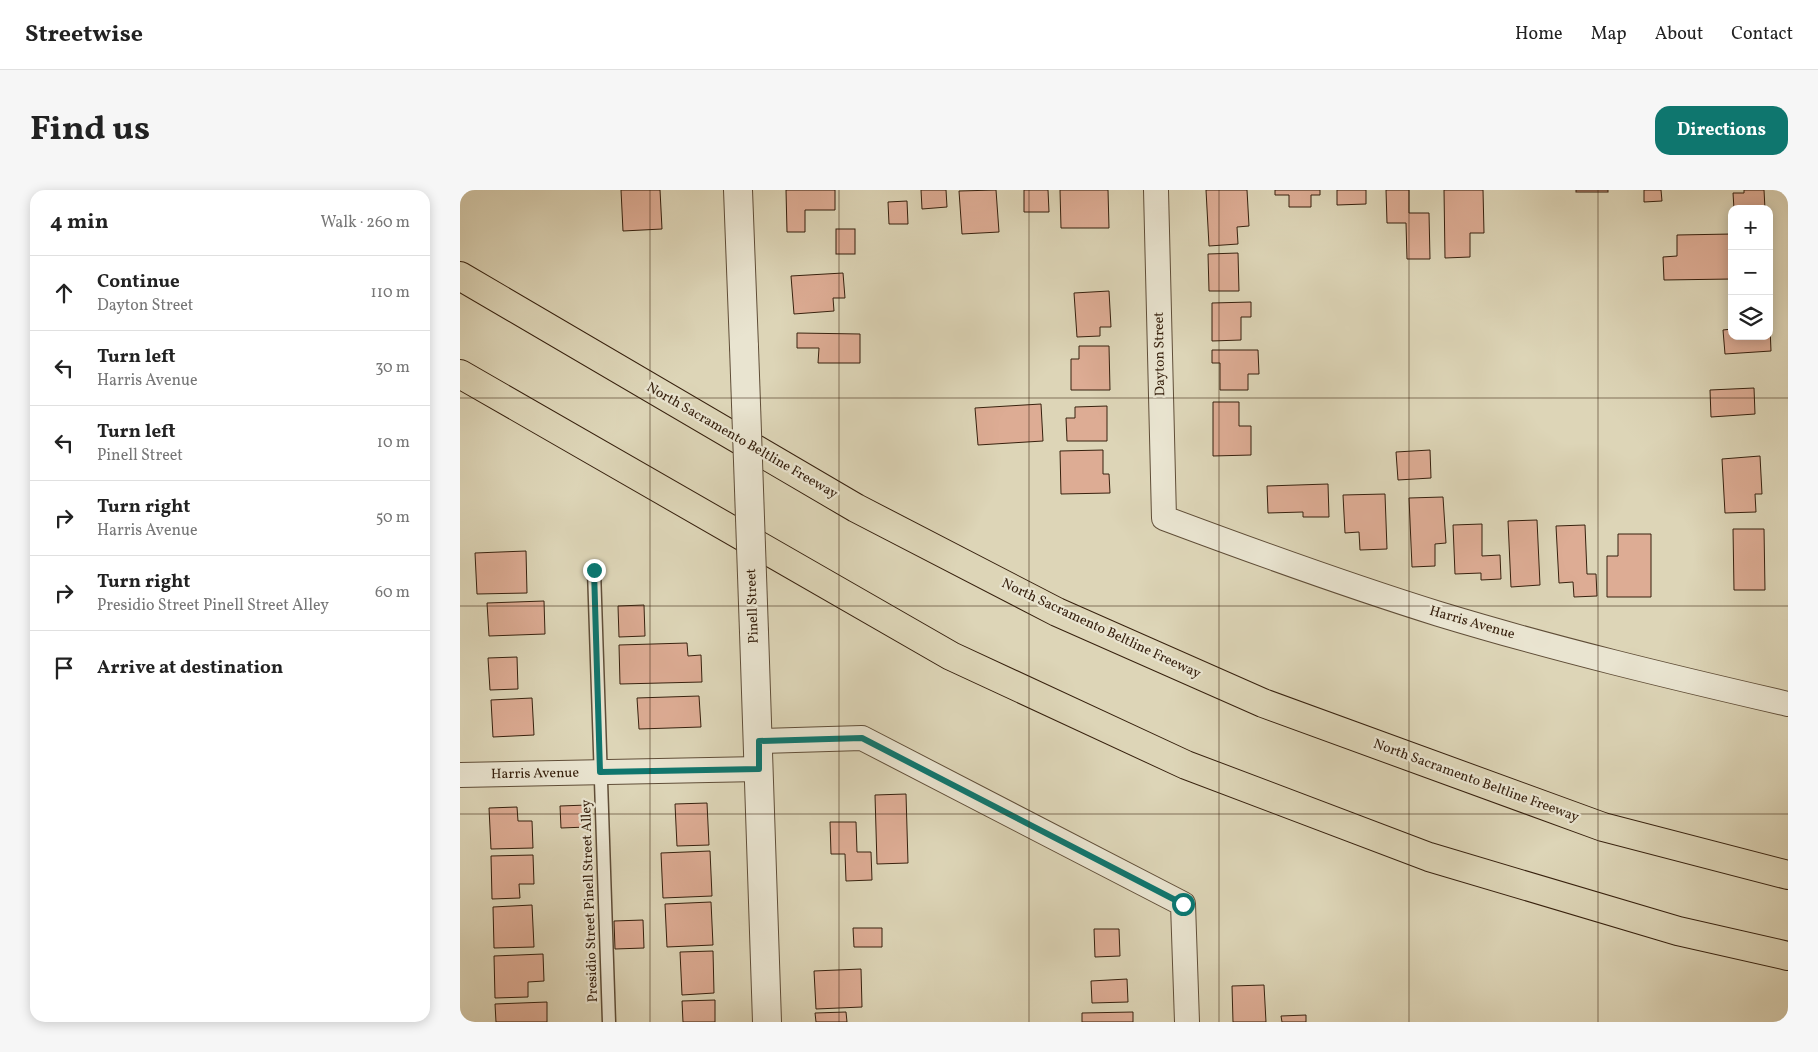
<!DOCTYPE html>
<html lang="en">
<head>
<meta charset="utf-8">
<style>
	:root { --surface:#fff; --page:#f6f6f6; --text:#222; --muted:#767676; --line:#e0e0e0; --accent:#0f766e }
	body { margin:0; font-family:Vollkorn,serif; background:var(--page); color:var(--text) }
	.controls { position:absolute; right:15px; top:15px; display:grid; overflow:hidden; border-radius:10px; box-shadow:0 2px 12px #0003 }
	.controls button { width:45px; height:45px; display:grid; place-items:center; padding:0; border:0; border-bottom:1px solid var(--line); background:var(--surface); color:var(--text); font:25px sans-serif }
	.stop { position:absolute; width:15px; height:15px; margin:-11px; border:4px solid #0f766e; border-radius:50%; background:#fff }
	.stop.end { background:#0f766e; border-color:#fff; box-shadow:0 1px 5px #0008 }
	.list { margin:0; padding:0; list-style:none }
	h2 { display:flex; justify-content:space-between; align-items:center; height:65px; margin:0; padding:0 20px; font-size:21px }
	h2 small { font-size:16px; font-weight:400; color:var(--muted) }
	.list li { display:grid; grid-template-columns:32px 1fr auto; gap:15px; align-items:center; box-sizing:border-box; height:75px; padding:0 20px; border-top:1px solid var(--line) }
	.list b { display:block; font-size:19px; white-space:nowrap }
	.list p { margin:0; font-size:16px; white-space:nowrap; color:var(--muted) }
	.list em { font-size:16px; font-style:normal; color:var(--muted) }
	.icon { flex:none; width:28px; height:28px; fill:none; stroke:currentColor; stroke-width:2; stroke-linecap:round; stroke-linejoin:round }
	.map { position:relative; flex:none; width:1328px; height:832px; overflow:hidden; border-radius:15px }
	header { display:flex; align-items:center; gap:30px; box-sizing:border-box; height:70px; padding:0 25px; background:var(--surface); border-bottom:1px solid var(--line) }
	header strong { font-size:24px }
	nav { display:flex; gap:28px; margin-inline-start:auto; font-size:18px }
	.intro { display:flex; align-items:center; justify-content:space-between; box-sizing:border-box; height:120px; padding:0 30px }
	h1 { margin:0; font-size:35px }
	.button { padding:12px 22px; border-radius:15px; background:var(--accent); color:#fff; font-size:18px; font-weight:700 }
	main { display:flex; gap:30px; padding:0 30px }
	aside { flex:1; background:var(--surface); border-radius:15px; box-shadow:0 2px 12px #0003 }
	.map>svg:first-child { display:block }
	.building { fill:#ddac94; stroke:#37210e }
	.lines { fill:none; stroke-linecap:round; stroke-linejoin:round }
	.service-casing { stroke:#604e38; stroke-width:15 }
	.minor-casing { stroke:#604e38; stroke-width:26 }
	.tertiary-casing { stroke:#604e38; stroke-width:30 }
	.motorway-casing { stroke:#37210e; stroke-width:30 }
	.service { stroke:#e9e4d0; stroke-width:12 }
	.minor { stroke:#e9e4d0; stroke-width:24 }
	.tertiary { stroke:#e9e4d0; stroke-width:28 }
	.motorway { stroke:#ddd5b7; stroke-width:28 }
	.tertiary-bridge-casing { stroke:#604e38; stroke-width:30; stroke-linecap:butt }
	.tertiary-bridge { stroke:#e9e4d0; stroke-width:28 }
	.route { stroke:#0f766e; stroke-width:6 }
	.grid { fill:none; stroke:#37210e; stroke-width:1; stroke-opacity:0.55 }
	.labels { text-anchor:middle; dominant-baseline:central; stroke-width:4.5; stroke-linejoin:round; paint-order:stroke }
	.street-label { font-size:14px; fill:#37210e; stroke:#e9e4d0 }
</style>
</head>
<body>
<header>
<strong>Streetwise</strong>
<nav><a>Home</a><a>Map</a><a>About</a><a>Contact</a></nav>
</header>
<div class="intro"><h1>Find us</h1><a class="button">Directions</a></div>
<main>
<aside>
<h2>4 min<small>Walk · 260 m</small></h2>
<ul class="list">
<li><svg class="icon" aria-label="ahead" viewBox="0 0 24 24"><path d="M12 20V5M6 11l6-6 6 6"/></svg><div><b>Continue</b><p>Dayton Street</p></div><em>110 m</em></li>
<li><svg class="icon" aria-label="left" viewBox="0 0 24 24"><path d="M17 20v-9H6M10 6l-5 5 5 5"/></svg><div><b>Turn left</b><p>Harris Avenue</p></div><em>30 m</em></li>
<li><svg class="icon" aria-label="left" viewBox="0 0 24 24"><path d="M17 20v-9H6M10 6l-5 5 5 5"/></svg><div><b>Turn left</b><p>Pinell Street</p></div><em>10 m</em></li>
<li><svg class="icon" aria-label="right" viewBox="0 0 24 24"><path d="M7 20v-9h11M14 6l5 5-5 5"/></svg><div><b>Turn right</b><p>Harris Avenue</p></div><em>50 m</em></li>
<li><svg class="icon" aria-label="right" viewBox="0 0 24 24"><path d="M7 20v-9h11M14 6l5 5-5 5"/></svg><div><b>Turn right</b><p>Presidio Street Pinell Street Alley</p></div><em>60 m</em></li>
<li><svg class="icon" aria-label="arrive" viewBox="0 0 24 24"><path d="M6 21V4h12l-3 4 3 4H6"/></svg><div><b>Arrive at destination</b></div></li>
</ul>
</aside>
<div class="map">
<svg width="1328" height="832" viewBox="0 0 1328 832">
	<rect width="100%" height="100%" fill="#ddd5b7"/>
	<filter id="stains"><feTurbulence type="fractalNoise" baseFrequency=".004" numOctaves="4"/><feColorMatrix values="0 0 0 0 .2 0 0 0 0 .09 0 0 0 0 .02 0 0 0 .5 -.17"/></filter>
	<radialGradient id="worn" r=".72"><stop offset=".6" stop-color="#630" stop-opacity="0"/><stop offset="1" stop-color="#630" stop-opacity=".3"/></radialGradient>
	<!-- building -->
	<g class="building">
		<polygon points="161,0 200,0 202,39 163,41"/>
		<polygon points="326,0 375,0 375,20 345,20 345,42 327,42"/>
		<polygon points="461,0 486,0 487,17 462,19"/>
		<polygon points="536,0 539,42 502,44 499,1"/>
		<polygon points="564,0 588,0 589,22 564,22"/>
		<polygon points="600,0 648,0 649,38 601,38"/>
		<polygon points="746,0 787,0 789,36 777,37 778,54 749,56"/>
		<polygon points="815,0 860,0 860,5 851,5 851,17 829,17 829,5 815,5"/>
		<polygon points="877,0 906,0 906,14 877,15"/>
		<polygon points="926,0 949,0 949,23 969,23 970,69 947,69 946,33 927,33"/>
		<polygon points="984,0 1023,0 1024,43 1010,43 1010,67 985,68"/>
		<rect x="1116" y="0" width="32" height="2"/>
		<polygon points="1184,0 1201,0 1202,11 1184,12"/>
		<polygon points="1284,0 1304,0 1305,19 1274,19 1273,3 1284,3"/>
		<polygon points="447,11 448,34 429,34 428,12"/>
		<rect x="376" y="39" width="19" height="25"/>
		<polygon points="1272,44 1272,89 1204,90 1203,67 1217,66 1217,45"/>
		<polygon points="778,63 779,101 749,101 748,64"/>
		<polygon points="383,83 385,108 373,108 374,121 334,124 331,86"/>
		<polygon points="649,101 651,137 640,137 640,146 617,147 614,103"/>
		<polygon points="791,112 791,127 781,127 781,150 752,151 752,113"/>
		<polygon points="1310,137 1311,161 1265,164 1263,140 1272,139 1272,146 1309,146"/>
		<polygon points="337,143 400,144 400,173 358,173 359,158 337,158"/>
		<polygon points="619,156 649,156 650,200 611,200 611,169 619,169"/>
		<polygon points="752,160 798,160 799,184 788,184 788,200 760,200 760,173 752,173"/>
		<polygon points="1294,198 1295,224 1251,227 1250,200"/>
		<polygon points="753,212 779,212 779,236 791,236 791,265 753,266"/>
		<polygon points="581,214 583,251 518,255 515,218"/>
		<polygon points="647,216 647,251 607,251 606,228 615,228 615,217"/>
		<polygon points="643,260 643,284 649,284 650,303 601,304 600,261"/>
		<polygon points="970,260 971,288 938,290 936,262"/>
		<polygon points="1300,266 1302,304 1295,304 1296,322 1265,323 1262,269"/>
		<polygon points="868,294 869,327 843,327 843,322 808,323 807,296"/>
		<polygon points="925,304 927,359 900,360 899,342 885,343 883,305"/>
		<polygon points="983,307 986,353 975,354 975,376 952,377 949,308"/>
		<polygon points="1077,330 1080,395 1051,397 1048,331"/>
		<polygon points="1022,334 1022,366 1040,365 1041,389 1021,390 1021,383 995,384 993,335"/>
		<polygon points="1125,335 1127,384 1136,384 1137,406 1114,407 1113,392 1099,393 1096,336"/>
		<polygon points="1273,339 1304,339 1305,400 1274,400"/>
		<polygon points="1158,344 1191,344 1191,407 1147,407 1147,366 1158,366"/>
		<polygon points="66,361 67,403 17,404 15,363"/>
		<polygon points="84,411 85,444 29,446 27,413"/>
		<polygon points="184,415 185,446 159,447 158,416"/>
		<polygon points="227,453 228,466 241,465 242,492 160,494 159,455"/>
		<polygon points="57,467 58,499 30,500 28,468"/>
		<polygon points="239,506 241,537 179,539 177,508"/>
		<polygon points="72,508 74,545 33,547 31,510"/>
		<polygon points="446,604 448,673 417,674 415,605"/>
		<polygon points="247,613 249,655 217,656 215,614"/>
		<polygon points="127,615 127,637 101,638 100,616"/>
		<polygon points="57,617 58,631 72,631 73,658 31,659 29,618"/>
		<polygon points="370,632 396,632 397,662 411,662 412,690 386,691 385,664 371,664"/>
		<polygon points="250,661 252,706 203,708 201,663"/>
		<polygon points="73,665 74,694 59,694 60,708 32,709 31,666"/>
		<polygon points="251,712 253,755 207,757 205,714"/>
		<polygon points="72,715 74,757 34,758 33,717"/>
		<polygon points="183,730 184,758 155,759 154,731"/>
		<polygon points="393,738 422,738 422,757 394,757"/>
		<polygon points="634,739 659,739 660,766 635,767"/>
		<polygon points="253,761 254,803 222,805 220,762"/>
		<polygon points="83,764 84,791 68,792 68,807 35,808 34,766"/>
		<polygon points="401,779 402,817 356,819 354,781"/>
		<polygon points="667,789 668,812 632,813 631,791"/>
		<polygon points="804,795 806,832 773,832 772,796"/>
		<polygon points="255,810 255,832 223,832 222,811"/>
		<polygon points="87,812 87,832 36,832 35,814"/>
		<polygon points="386,822 387,832 356,832 355,823"/>
		<polygon points="673,822 673,832 622,832 622,823"/>
		<polygon points="846,825 846,832 822,832 821,826"/>
	</g>
	<g class="lines">
		<!-- service casing -->
		<g class="service-casing">
			<polyline id="service" points="134,380 149,832"/>
		</g>
		<!-- minor casing -->
		<g class="minor-casing">
			<g id="minor">
				<path d="M696 0 704 328C795 362 886 395 979 424 1094 459 1211 487 1328 514"/>
				<polyline points="299,551 402,548 723,714 727,832"/>
				<polyline points="0,585 299,579"/>
			</g>
		</g>
		<!-- tertiary casing -->
		<g class="tertiary-casing">
			<g id="tertiary">
				<polyline points="278,0 284,157"/>
				<polyline points="294,442 307,832"/>
			</g>
		</g>
		<!-- motorway casing -->
		<g class="motorway-casing">
			<g id="motorway">
				<polyline points="0,86 396,318 597,422 803,513 1143,637 1328,685"/>
				<polyline points="0,184 491,466 726,575 969,667 1218,741 1328,766"/>
			</g>
		</g>
		<!-- service -->
		<use href="#service" class="service"/>
		<!-- minor -->
		<use href="#minor" class="minor"/>
		<!-- tertiary -->
		<use href="#tertiary" class="tertiary"/>
		<!-- motorway -->
		<use href="#motorway" class="motorway"/>
		<!-- tertiary-bridge casing -->
		<g class="tertiary-bridge-casing">
			<polyline id="tertiary-bridge" points="284,157 294,442"/>
		</g>
		<!-- tertiary-bridge -->
		<use href="#tertiary-bridge" class="tertiary-bridge"/>
	</g>
	<g class="lines">
		<!-- route -->
		<polyline class="route" points="134,380 140,582 299,579 299,551 402,548 723,714"/>
	</g>
	<!-- grid -->
	<path class="grid" d="M190 0V832M379 0V832M569 0V832M759 0V832M949 0V832M1138 0V832M0 208H1328M0 416H1328M0 624H1328"/>
	<g class="labels">
		<!-- street labels -->
		<g class="street-label">
			<text transform="translate(700 164) rotate(-91)">Dayton Street</text>
			<text transform="translate(282 251) rotate(30)">North Sacramento Beltline Freeway</text>
			<text transform="translate(293 416) rotate(-92)">Pinell Street</text>
			<text transform="translate(1012 433) rotate(16)">Harris Avenue</text>
			<text transform="translate(641 439) rotate(25)">North Sacramento Beltline Freeway</text>
			<text transform="translate(75 584) rotate(-1)">Harris Avenue</text>
			<text transform="translate(1016 591) rotate(20)">North Sacramento Beltline Freeway</text>
			<text transform="translate(130 711) rotate(-92)">Presidio Street Pinell Street Alley</text>
		</g>
	</g>
	<rect width="100%" height="100%" filter="url(#stains)"/>
	<rect width="100%" height="100%" fill="url(#worn)"/>
</svg>
<div class="controls">
<button>+</button>
<button>−</button>
<button><svg class="icon" aria-label="layers" viewBox="0 0 24 24"><path d="M12 4l9 5-9 5-9-5zM3 14l9 5 9-5"/></svg></button>
</div>
<div class="stop" style="left:723px;top:714px"></div>
<div class="stop end" style="left:134px;top:380px"></div>
</div>
</main>
</body>
</html>
